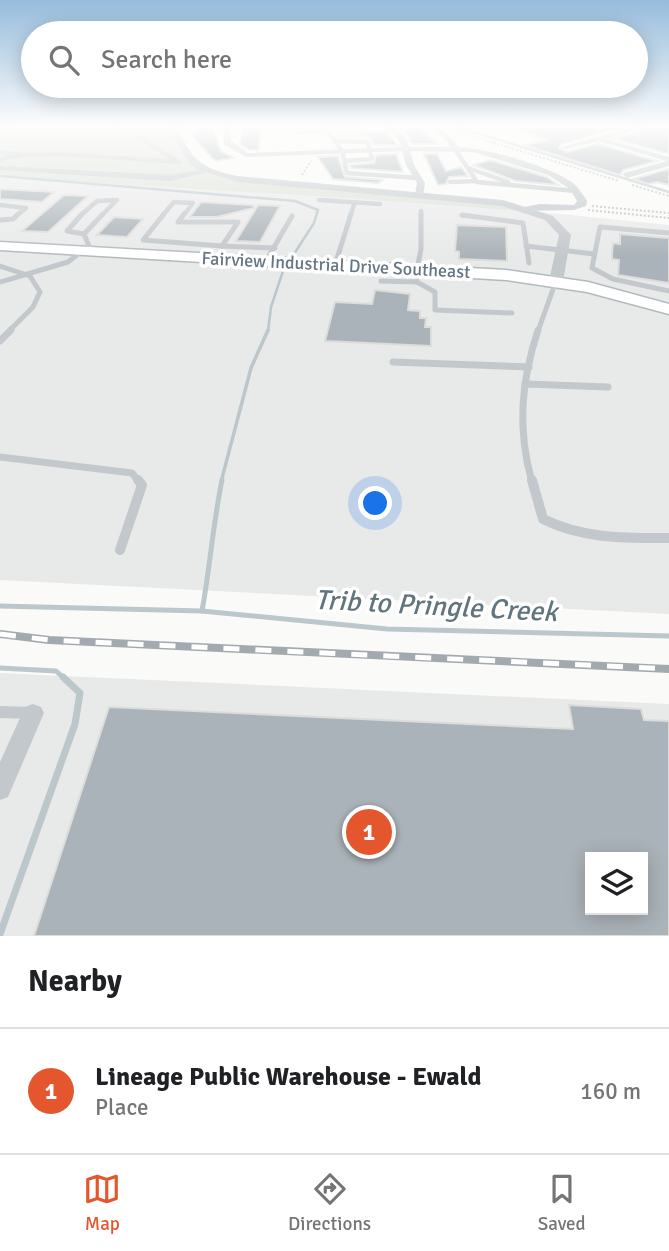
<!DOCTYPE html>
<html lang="en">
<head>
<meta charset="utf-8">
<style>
	:root { --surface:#fff; --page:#f2f2f2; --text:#202124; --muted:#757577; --line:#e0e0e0; --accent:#e4572e }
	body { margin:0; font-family:Signika,sans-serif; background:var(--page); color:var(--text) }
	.controls { position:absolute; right:21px; bottom:21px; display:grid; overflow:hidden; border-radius:0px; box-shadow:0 4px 18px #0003 }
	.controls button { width:63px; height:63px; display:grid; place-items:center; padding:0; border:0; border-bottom:2px solid var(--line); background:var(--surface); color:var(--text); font:35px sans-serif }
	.you { position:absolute; left:376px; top:504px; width:24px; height:24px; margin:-18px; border:5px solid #fff; border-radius:50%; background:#1a73e8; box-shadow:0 0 0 10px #1a73e833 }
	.badge { display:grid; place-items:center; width:46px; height:46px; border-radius:50%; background:var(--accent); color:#fff; font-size:23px; font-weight:700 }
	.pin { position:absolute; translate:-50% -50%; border:4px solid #fff; box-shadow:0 2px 7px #0006 }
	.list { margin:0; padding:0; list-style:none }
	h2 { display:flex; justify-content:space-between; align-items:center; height:91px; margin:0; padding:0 28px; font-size:30px }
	h2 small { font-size:23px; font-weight:400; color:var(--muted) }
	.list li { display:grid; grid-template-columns:46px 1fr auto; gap:21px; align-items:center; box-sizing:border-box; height:126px; padding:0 28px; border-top:2px solid var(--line) }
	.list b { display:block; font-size:26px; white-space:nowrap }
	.list p { margin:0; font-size:23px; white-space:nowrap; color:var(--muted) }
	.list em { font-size:23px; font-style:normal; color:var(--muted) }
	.icon { flex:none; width:38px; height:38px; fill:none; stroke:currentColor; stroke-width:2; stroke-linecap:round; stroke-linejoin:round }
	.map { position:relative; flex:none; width:669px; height:936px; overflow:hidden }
	.search { position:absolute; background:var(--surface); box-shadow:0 4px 18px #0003; left:21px; right:21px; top:21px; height:77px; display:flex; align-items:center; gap:18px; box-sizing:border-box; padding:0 24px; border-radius:38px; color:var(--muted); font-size:26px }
	.sheet { height:217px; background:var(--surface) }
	nav { display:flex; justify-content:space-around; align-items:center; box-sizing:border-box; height:98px; border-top:2px solid var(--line); background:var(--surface); font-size:19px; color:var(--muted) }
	nav a { display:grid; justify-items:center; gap:4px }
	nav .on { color:var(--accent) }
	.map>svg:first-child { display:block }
	.built { fill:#e8e9e9; fill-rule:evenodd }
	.green { fill:#dadfd7 }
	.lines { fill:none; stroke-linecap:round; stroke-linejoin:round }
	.stream-far3 { stroke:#bbc7cb; stroke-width:2.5 }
	.stream-far2 { stroke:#bbc7cb; stroke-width:3.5 }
	.stream-far1 { stroke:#bbc7cb; stroke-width:5 }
	.stream { stroke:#bbc7cb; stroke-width:7 }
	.building { fill:#aab3b9; stroke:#dcdcda; stroke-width:2; fill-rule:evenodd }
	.secondary-casing { stroke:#b3babf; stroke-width:3 }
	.path { stroke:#bbbfc2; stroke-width:2; stroke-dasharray:2 2; stroke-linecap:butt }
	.service-far4 { stroke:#c3c8cc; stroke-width:4.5 }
	.service-far3 { stroke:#c3c8cc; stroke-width:5 }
	.service-far2 { stroke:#c3c8cc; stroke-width:7 }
	.service-far1 { stroke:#c3c8cc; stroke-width:10 }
	.service { stroke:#c3c8cc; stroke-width:12 }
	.minor { fill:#c3c8cc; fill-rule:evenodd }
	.tertiary { fill:#c3c8cc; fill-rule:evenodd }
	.secondary { fill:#fff; fill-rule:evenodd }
	.rail-casing { stroke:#a2aab0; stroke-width:8 }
	.rail { stroke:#fff; stroke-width:5; stroke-dasharray:16; stroke-linecap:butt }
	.labels { text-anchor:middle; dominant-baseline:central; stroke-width:7; stroke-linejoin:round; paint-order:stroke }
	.far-street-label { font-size:18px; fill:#657683; stroke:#fff }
	.near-water-label { font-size:28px; font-style:italic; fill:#60757c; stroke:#fff }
</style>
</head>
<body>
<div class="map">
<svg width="669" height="936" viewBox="0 0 669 936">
	<rect width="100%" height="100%" fill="#fafaf8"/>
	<!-- built -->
	<g class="built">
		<polygon points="0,178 380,196 669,225 669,614 0,580"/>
		<path d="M0 673 669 704V936H0ZM590 857H643V910H590Z"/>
	</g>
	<!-- green -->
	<polygon class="green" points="0,127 162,127 171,131 189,157 219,175 488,201 536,212 349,198 0,177"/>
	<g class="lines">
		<!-- stream-far3 -->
		<g class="stream-far3">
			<polyline points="457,127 669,192"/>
			<polyline points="0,176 295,201 318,210 314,223 294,254"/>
			<polyline points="268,331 271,307 283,271"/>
		</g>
		<!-- stream-far2 -->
		<polyline class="stream-far2" points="221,482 251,368 268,330"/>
		<!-- stream-far1 -->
		<g class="stream-far1">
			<polyline points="0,606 202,611 387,629 669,636"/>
			<path d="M202 611C210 567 213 524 222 480"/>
			<polyline points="0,668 56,671 65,679"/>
		</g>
		<!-- stream -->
		<polyline class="stream" points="0,934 75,724 80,693 63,677"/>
	</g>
	<!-- building -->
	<g class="building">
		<polygon points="243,127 260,127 261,132 258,150 249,150 240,144"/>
		<polygon points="517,127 623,127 561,144 559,148 567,152 598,144 657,161 623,170 620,175 523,145 549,140 517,130"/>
		<polygon points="649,127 669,127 669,154 615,139"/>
		<polygon points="419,128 437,144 411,144 408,136 400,129"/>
		<polygon points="199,129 213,130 221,151 234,158 217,161 212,158 192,135"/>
		<polygon points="386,131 397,145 374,145 370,137 336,134"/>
		<polygon points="396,154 403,172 351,168 350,165 374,163 376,155"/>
		<polygon points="424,154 437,154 446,171 461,167 468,176 449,177 446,184 438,185"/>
		<polygon points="338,156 345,177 382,180 378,183 333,179 318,157"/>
		<polygon points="490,160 547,177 558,185 516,181 473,165"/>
		<polygon points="669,169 669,185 657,182 649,184 633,179"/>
		<polygon points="0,189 54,192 42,202 0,199"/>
		<polygon points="64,195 88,196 48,232 22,231"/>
		<polygon points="201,202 253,205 254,208 217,217 190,217"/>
		<polygon points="258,205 280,206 260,242 236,241"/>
		<polygon points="114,217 143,219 127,237 97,235"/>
		<polygon points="457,225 506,227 507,261 459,259 459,252 455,251"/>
		<polygon points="620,234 669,238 669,283 618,275 619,260 612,259 612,253 613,243 620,244"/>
		<polygon points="375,290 410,294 408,310 420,311 420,318 426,318 425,327 431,327 431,346 325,341 335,302 372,304"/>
		<path d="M569 705 641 709 644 720 669 721V936H34L109 707 573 729ZM590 857H643V910H590Z"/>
	</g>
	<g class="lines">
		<!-- secondary casing -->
		<g class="secondary-casing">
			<polygon id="secondary" points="0,242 506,270 588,282 669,304 669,314 587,292 506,280 0,250"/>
		</g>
		<!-- path -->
		<g class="path">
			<polyline points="455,131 619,181"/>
			<polyline points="302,175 311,161"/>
			<polyline points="632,185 669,196"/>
			<polyline points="592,206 669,213"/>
			<polyline points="588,210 669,218"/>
		</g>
		<!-- service-far4 -->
		<g class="service-far4">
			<polyline points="114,127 136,136 179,162"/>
			<polyline points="325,127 342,151 347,173 419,178"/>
			<polyline points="0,133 10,127"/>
			<polyline points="335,141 368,142 372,159 345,161"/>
			<polyline points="455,149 477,182 576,191"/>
			<polyline points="0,152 22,155 0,159"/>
			<polyline points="22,155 62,154 179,162"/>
			<polyline points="468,168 508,182"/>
			<polyline points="450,182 475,181"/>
			<polyline points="319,200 380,204"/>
			<polyline points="0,205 26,208 16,216"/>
			<polyline points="421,211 421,216"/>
			<polyline points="462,215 471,216"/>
			<polyline points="80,216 97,201 117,200 101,216"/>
			<polyline points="162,216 174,202 193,203 183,216"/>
			<polyline points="350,216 355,202"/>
		</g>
		<!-- service-far3 -->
		<g class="service-far3">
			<polyline points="82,214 67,231 84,234"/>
			<polyline points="164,214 143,240 222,246"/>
			<polyline points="184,214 178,222 238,222 222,246"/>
			<polyline points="462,215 523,223 529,263"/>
			<polyline points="0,220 13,219 18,214"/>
			<polyline points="669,233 600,227 592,268 613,279 669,291"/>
			<polyline points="84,234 91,251"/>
			<polyline points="84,234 103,214"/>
			<polyline points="222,246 275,248"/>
			<polyline points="526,246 594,254"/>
			<polyline points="266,261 292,216"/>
			<polyline points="335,265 351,214"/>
			<polyline points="0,266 30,276 40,292 33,307 9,331"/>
			<polyline points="415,269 417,282 435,292 435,310 512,313"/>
			<polyline points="417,269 421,249 421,214"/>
			<polyline points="381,281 417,282"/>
			<polyline points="0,282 68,262 83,250"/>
			<polyline points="538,331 556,281"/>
		</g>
		<!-- service-far2 -->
		<g class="service-far2">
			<polyline points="0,341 11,330"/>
			<polyline points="393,362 529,367"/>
			<polyline points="525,384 608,387"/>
			<polyline points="0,457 132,473 139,482"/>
			<path d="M532 482C517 429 521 382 538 330"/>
		</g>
		<!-- service-far1 -->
		<g class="service-far1">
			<path d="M532 480 543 519C583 539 625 538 669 538"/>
			<polyline points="120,550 142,485 138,480"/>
		</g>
		<!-- service -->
		<polyline class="service" points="0,712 33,713"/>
		<!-- minor -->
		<g class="minor">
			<polygon points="170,127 185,127 168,132 164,130"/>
			<path d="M223 127H231V141L248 153 401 147 399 141 386 127H394L406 138 409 147H450L446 140 429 127C442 127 451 136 458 147 487 148 550 166 573 183 579 188 583 195 587 201L586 206 574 210 524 211V207L540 204 574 205 577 201 570 189 548 175 473 152 410 151 414 165 425 183 423 195 419 198 415 195 417 183 406 165 402 151 246 157 224 144Z"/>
			<polygon points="332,127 369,127 298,134 294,132"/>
			<polygon points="634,127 647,127 606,139 669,157 669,166 627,178 623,175 624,173 667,161 598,141 566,149 562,147"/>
			<polygon points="0,166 170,175 209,169 213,171 170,181 0,170"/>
			<polygon points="33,704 41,707 44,713 8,797 0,800 0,762 25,707"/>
		</g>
		<!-- tertiary -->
		<path class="tertiary" d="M158 127C187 127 181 147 199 161 210 170 224 173 237 176L503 200 553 216 571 235 563 281 556 285 549 281 559 235 545 220 502 206 237 182 197 169 188 161 174 139Z"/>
		<!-- secondary -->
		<use href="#secondary" class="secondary"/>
		<!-- rail casing -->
		<g class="rail-casing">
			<polyline id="rail" points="0,634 49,640 669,669"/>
		</g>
		<!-- rail -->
		<use href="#rail" class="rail"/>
	</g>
	<!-- sky -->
	<linearGradient id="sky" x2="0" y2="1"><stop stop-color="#96bcdc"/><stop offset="0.49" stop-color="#fdfdfc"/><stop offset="1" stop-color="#fdfdfc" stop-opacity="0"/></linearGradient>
	<rect width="669" height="258" fill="url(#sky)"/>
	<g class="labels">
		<!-- far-street labels -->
		<g class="far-street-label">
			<text transform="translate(336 265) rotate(3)">Fairview Industrial Drive Southeast</text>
		</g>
		<!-- near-water labels -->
		<g class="near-water-label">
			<text transform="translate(436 606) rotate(3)">Trib to Pringle Creek</text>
		</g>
	</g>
</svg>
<div class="controls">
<button><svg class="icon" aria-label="layers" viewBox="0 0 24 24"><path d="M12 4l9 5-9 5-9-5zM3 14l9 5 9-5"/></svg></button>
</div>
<div class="you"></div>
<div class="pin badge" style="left:369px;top:832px">1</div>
<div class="search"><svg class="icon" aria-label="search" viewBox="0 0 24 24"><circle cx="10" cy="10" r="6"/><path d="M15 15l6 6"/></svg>Search here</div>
</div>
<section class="sheet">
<h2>Nearby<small></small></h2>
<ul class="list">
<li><span class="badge">1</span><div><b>Lineage Public Warehouse - Ewald</b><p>Place</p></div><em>160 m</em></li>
</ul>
</section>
<nav>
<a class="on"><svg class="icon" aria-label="map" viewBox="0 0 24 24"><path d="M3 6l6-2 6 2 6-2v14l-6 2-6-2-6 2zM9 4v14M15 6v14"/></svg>Map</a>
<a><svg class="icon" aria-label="directions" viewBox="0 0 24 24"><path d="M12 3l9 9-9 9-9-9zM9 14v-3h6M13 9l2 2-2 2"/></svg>Directions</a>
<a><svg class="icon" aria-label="saved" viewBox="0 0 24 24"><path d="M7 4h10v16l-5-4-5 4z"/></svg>Saved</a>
</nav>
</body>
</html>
